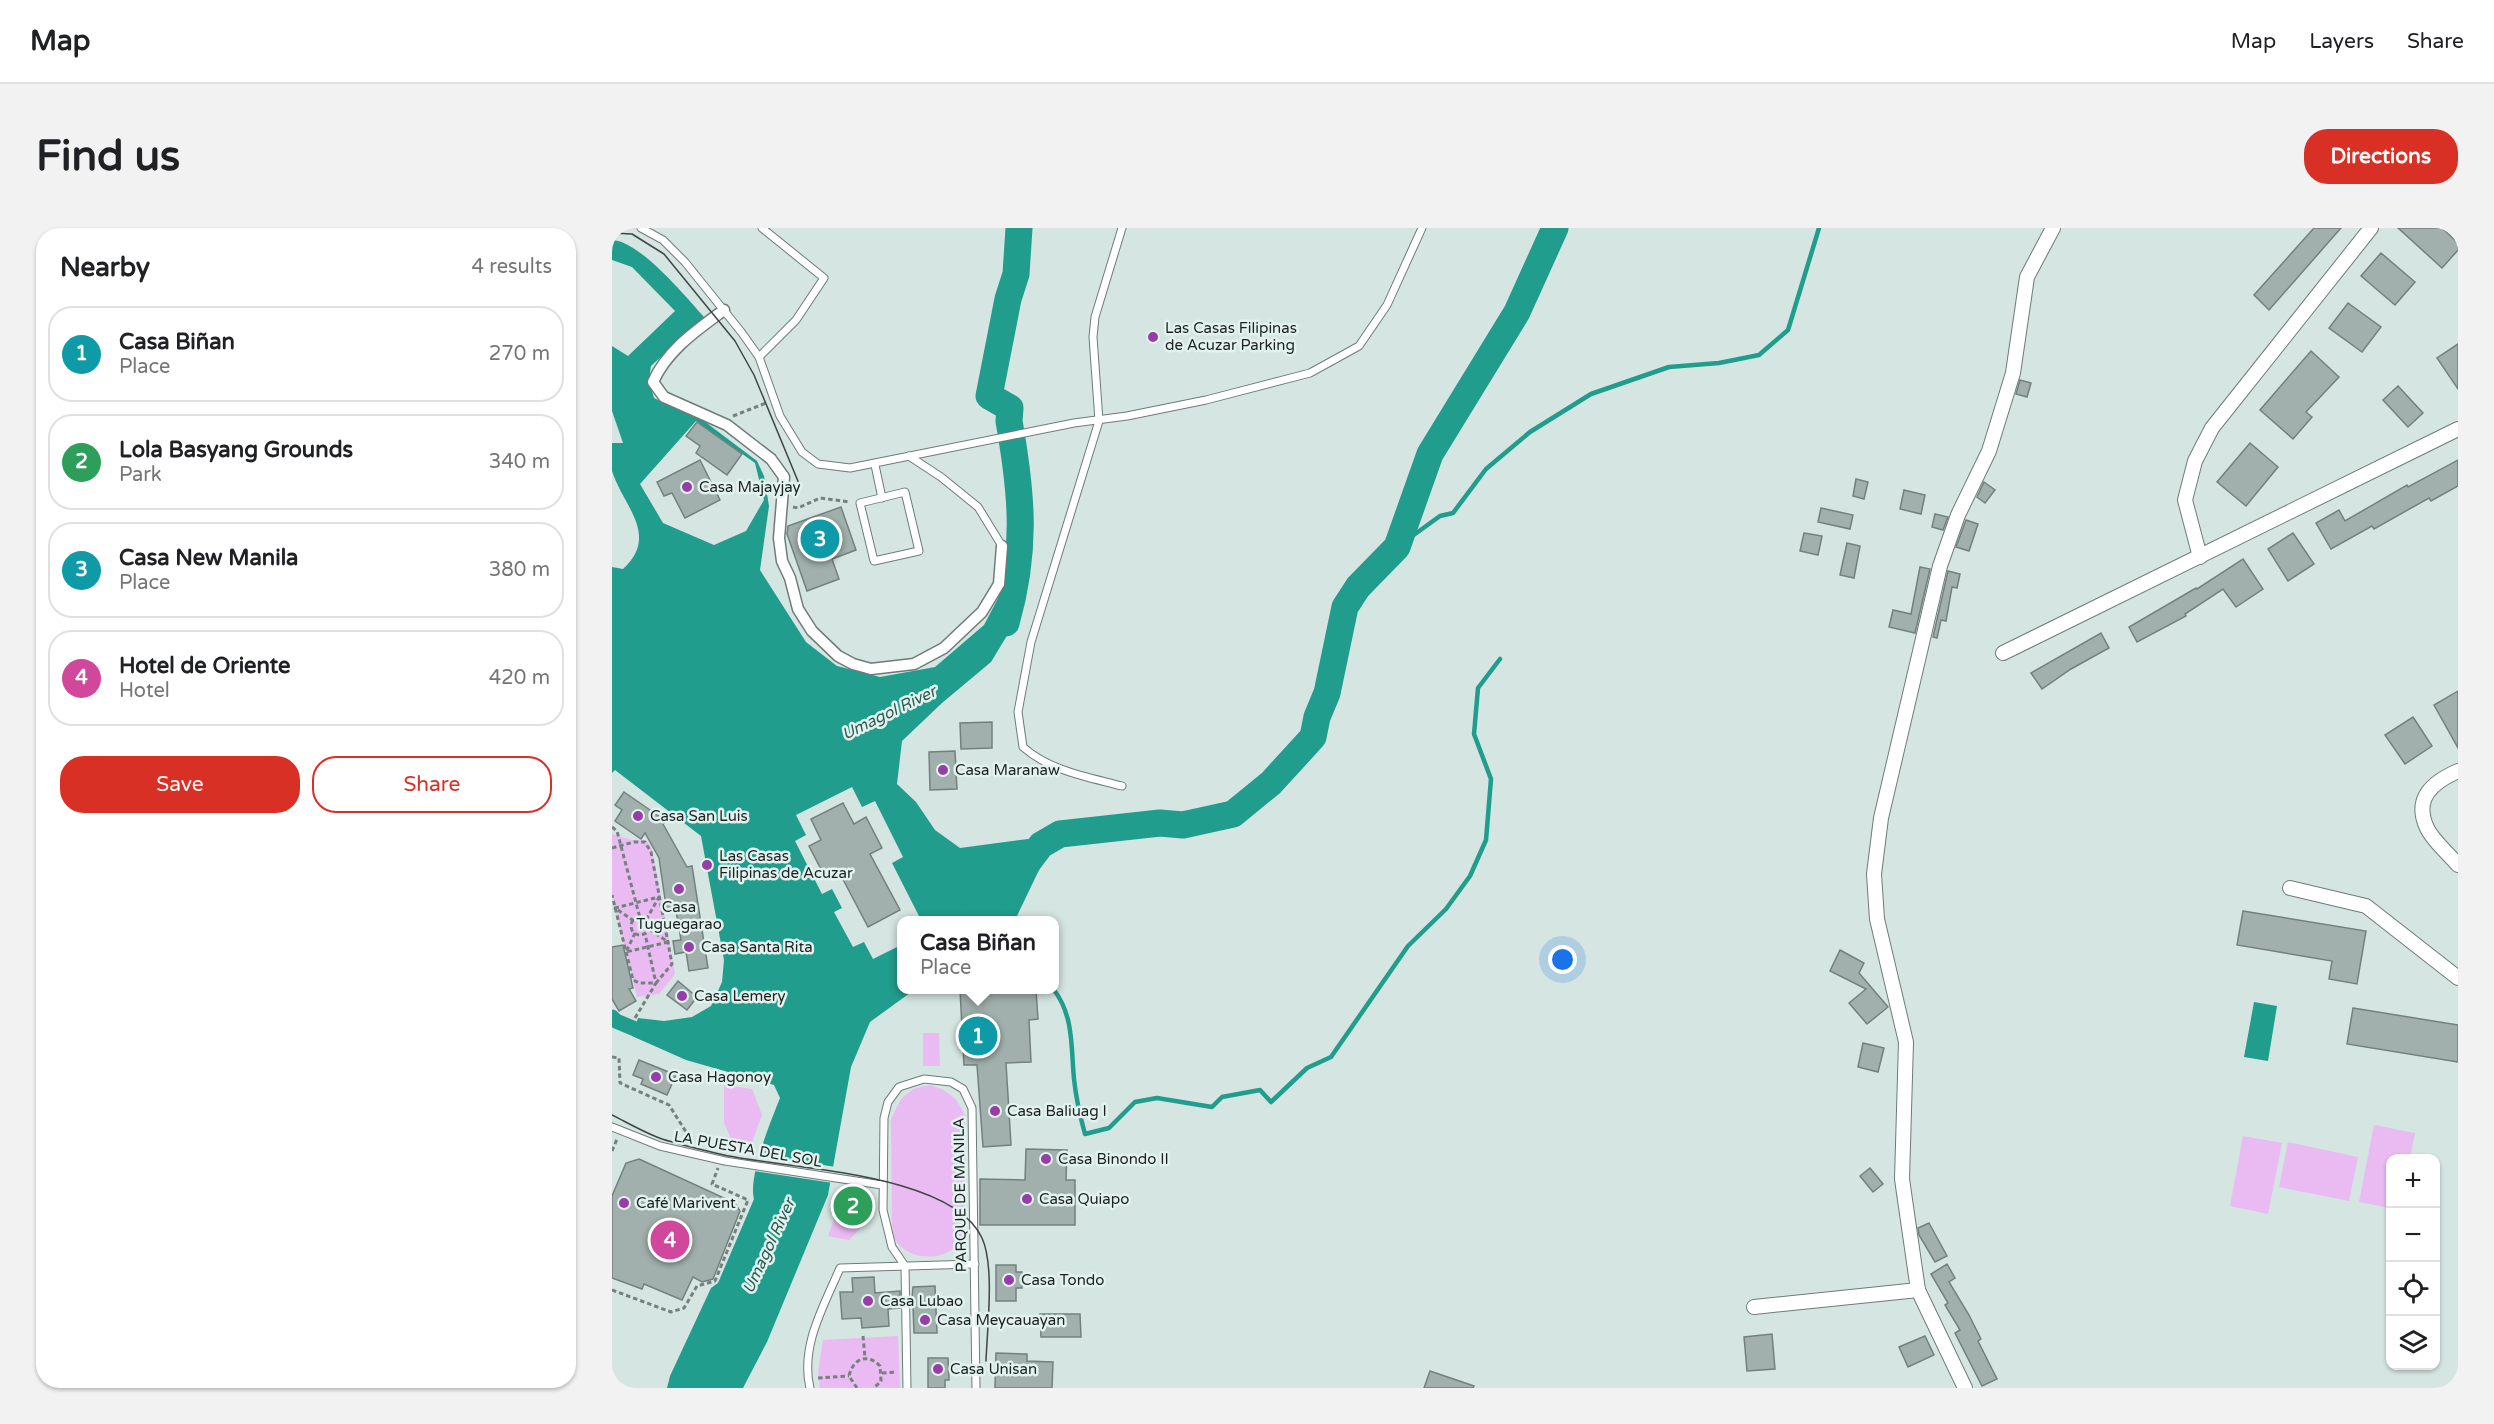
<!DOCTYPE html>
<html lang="en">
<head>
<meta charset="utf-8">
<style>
	:root { --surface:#fff; --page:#f2f2f2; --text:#202124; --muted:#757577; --line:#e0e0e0; --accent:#d93025 }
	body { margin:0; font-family:"Varela Round",sans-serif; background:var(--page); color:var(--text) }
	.controls { position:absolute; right:18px; bottom:18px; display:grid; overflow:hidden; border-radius:12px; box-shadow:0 2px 4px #0004 }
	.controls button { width:54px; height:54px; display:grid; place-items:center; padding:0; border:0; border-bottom:2px solid var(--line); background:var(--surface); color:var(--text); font:30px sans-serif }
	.you { position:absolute; left:951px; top:732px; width:21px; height:21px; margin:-15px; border:4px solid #fff; border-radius:50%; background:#1a73e8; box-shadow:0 0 0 9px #1a73e833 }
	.badge { display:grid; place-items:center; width:39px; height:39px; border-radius:50%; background:var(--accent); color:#fff; font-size:20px; font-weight:700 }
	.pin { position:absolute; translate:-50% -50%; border:3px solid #fff; box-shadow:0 2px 6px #0006 }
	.popup { position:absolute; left:285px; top:688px; width:162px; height:78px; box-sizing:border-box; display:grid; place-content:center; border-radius:12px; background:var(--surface); filter:drop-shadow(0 2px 4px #0005); font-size:20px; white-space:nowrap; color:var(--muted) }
	.popup b { font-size:22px; color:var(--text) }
	.popup::after { content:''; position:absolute; left:50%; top:100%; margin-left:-12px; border:12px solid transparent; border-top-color:var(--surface) }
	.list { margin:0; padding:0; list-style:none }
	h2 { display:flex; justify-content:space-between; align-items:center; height:78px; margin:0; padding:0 24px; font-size:26px }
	h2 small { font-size:20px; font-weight:400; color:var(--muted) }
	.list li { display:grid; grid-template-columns:39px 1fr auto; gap:18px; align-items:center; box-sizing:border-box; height:96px; margin:0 12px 12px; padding:0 12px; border:2px solid var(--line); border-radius:24px }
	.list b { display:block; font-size:22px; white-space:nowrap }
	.list p { margin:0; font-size:20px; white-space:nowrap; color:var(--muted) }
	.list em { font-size:20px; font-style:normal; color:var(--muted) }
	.actions { display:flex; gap:12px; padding:18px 24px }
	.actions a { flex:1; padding:14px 0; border:2px solid var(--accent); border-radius:24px; text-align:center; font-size:21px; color:var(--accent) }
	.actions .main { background:var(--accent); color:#fff }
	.icon { flex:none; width:33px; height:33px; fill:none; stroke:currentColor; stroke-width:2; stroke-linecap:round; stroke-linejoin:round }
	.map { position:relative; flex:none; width:1846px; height:1160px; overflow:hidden; border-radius:24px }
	header { display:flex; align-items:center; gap:36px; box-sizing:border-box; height:84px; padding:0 30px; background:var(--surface); border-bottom:2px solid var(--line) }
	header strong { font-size:28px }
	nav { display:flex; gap:33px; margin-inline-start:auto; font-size:21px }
	.intro { display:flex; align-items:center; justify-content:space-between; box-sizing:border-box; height:144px; padding:0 36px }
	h1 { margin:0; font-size:42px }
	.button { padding:15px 27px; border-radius:24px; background:var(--accent); color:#fff; font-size:21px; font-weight:700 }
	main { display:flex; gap:36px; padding:0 36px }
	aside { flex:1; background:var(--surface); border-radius:24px; box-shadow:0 2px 4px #0004 }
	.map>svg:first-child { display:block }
	.green { fill:#eabaf3 }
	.water { fill:#209d8c; fill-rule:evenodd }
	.pier { fill:#d5e5e1 }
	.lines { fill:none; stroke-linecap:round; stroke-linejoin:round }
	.stream { stroke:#209d8c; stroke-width:4.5 }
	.canal { stroke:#209d8c; stroke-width:15 }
	.river { stroke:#209d8c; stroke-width:27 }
	.building { fill:#a1b0ac; stroke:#73817e; stroke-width:1.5 }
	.service-casing { stroke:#6d7c78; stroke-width:9 }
	.pedestrian-casing { stroke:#6d7c78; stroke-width:13 }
	.minor-casing { stroke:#6d7c78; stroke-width:16 }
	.path { stroke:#76817f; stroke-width:3; stroke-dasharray:4.5 3; stroke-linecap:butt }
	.service { stroke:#fff; stroke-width:7 }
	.pedestrian { stroke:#fff; stroke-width:10 }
	.minor { stroke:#fff; stroke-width:14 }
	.tram { stroke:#3f4645; stroke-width:1.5 }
	.poi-dot { fill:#973da8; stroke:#e2f2ee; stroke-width:2 }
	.labels { text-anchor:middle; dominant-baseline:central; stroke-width:5; stroke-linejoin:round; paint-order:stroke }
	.poi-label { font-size:15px; fill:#1c2221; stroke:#e2f2ee; text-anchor:start }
	.street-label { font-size:15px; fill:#1c2221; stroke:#e2f2ee }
	.water-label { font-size:16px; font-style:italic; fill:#2b5b53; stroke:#e2f2ee }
</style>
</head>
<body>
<header>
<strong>Map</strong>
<nav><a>Map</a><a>Layers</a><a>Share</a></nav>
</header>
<div class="intro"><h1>Find us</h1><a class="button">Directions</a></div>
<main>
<aside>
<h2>Nearby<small>4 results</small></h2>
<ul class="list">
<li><span class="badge" style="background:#0f9aa8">1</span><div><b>Casa Biñan</b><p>Place</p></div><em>270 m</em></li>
<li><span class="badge" style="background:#2e9e5b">2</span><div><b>Lola Basyang Grounds</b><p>Park</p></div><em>340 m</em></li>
<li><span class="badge" style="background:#0f9aa8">3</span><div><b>Casa New Manila</b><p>Place</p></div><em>380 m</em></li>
<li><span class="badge" style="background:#d1479c">4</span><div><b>Hotel de Oriente</b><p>Hotel</p></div><em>420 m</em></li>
</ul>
<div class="actions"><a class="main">Save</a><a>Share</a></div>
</aside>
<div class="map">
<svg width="1846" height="1160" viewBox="0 0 1846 1160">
	<rect width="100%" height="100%" fill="#d5e5e1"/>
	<!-- green -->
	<g class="green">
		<polygon points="0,606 20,612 34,612 40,621 63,746 47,766 25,769 0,667"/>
		<polygon points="311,805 327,805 328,838 311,838"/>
		<polygon points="112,857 140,861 150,887 139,917 120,913 112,895"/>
		<path d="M318 857C337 863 346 870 353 888V998C351 1004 350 1012 346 1016 332 1034 295 1033 283 1011 281 1008 281 1001 280 997L279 891 289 871 301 861Z"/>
		<polygon points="1762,897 1803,905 1798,930 1778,930 1778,980 1747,974"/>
		<polygon points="1631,908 1670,915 1656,986 1618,978"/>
		<polygon points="1676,914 1746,929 1737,973 1667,959"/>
		<polygon points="233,961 251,965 258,990 237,1012 216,1008"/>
		<polygon points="286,1108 288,1160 208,1160 206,1145 211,1112"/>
	</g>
	<!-- water -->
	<g class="water">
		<path d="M0 12C28 13 73 68 92 89L39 138 37 152 42 170 92 193 145 233 152 248 157 278 148 342 194 414 225 438 268 449 323 439 372 397 393 357 408 360 406 384 402 396 379 434 330 475 290 513 285 556 304 574 323 602 348 620 416 611 438 619 403 692H309L280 635 291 629 263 573 250 579 240 559 184 587 194 607 183 613 210 666 220 661 230 680 222 684 241 719 252 714 261 731 289 717 290 762H302L258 794 239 839 216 967 155 1114 131 1160H55L58 1148 99 1060 106 1055 142 971C136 948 159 893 168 870L162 857 74 832 20 808 26 790 52 793 80 789 99 778 110 754 112 732 89 608 3 542 0 545V339L11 341C48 307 11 278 0 243 0 235 0 224 0 215H11L0 183V118L16 128 63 83 20 39 0 32ZM84 193 143 235 152 272 134 303 102 317 51 295 28 256Z"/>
		<polygon points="1642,774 1665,778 1656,833 1632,829"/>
	</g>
	<!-- pier -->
	<polygon class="pier" points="146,927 224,939 221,955 142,943"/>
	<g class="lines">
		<!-- stream -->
		<g class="stream">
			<polyline points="785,319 828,288 841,285 874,241 918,204 979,166 1057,139 1107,135 1147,127 1176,102 1207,0"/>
			<path d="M442 762C462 788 459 820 462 851 464 870 468 888 473 906L497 900 523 874 545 870 600 879 610 869 648 862 659 874 695 840 719 829 796 718 834 681 858 648 874 612 879 551 862 506 866 460 888 431"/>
		</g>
		<!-- canal -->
		<polyline class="canal" points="0,789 4,793 40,808"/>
		<!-- river -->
		<g class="river">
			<path d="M394 395C415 322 410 267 397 193L398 180 377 168 396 71 404 46 407 0"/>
			<polyline points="359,692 370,679 392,660 414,637 429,617 448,606 548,595 571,597 621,586 659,555 701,509 705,489 715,465 733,379 746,359 785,319 818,226 905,84 943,0"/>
		</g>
	</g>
	<!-- building -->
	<g class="building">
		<polygon points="1702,0 1729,0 1657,82 1642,67"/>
		<polygon points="1786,0 1830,0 1846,15 1846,22 1830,40"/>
		<polygon points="1769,25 1803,54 1783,77 1749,48"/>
		<polygon points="1736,75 1769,99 1750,124 1717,100"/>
		<polygon points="1846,116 1846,161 1825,130"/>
		<polygon points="1699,123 1727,149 1694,184 1700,189 1681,211 1648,182"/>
		<polygon points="1408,152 1419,155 1415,169 1404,166"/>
		<polygon points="1786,158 1811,185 1796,199 1771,172"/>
		<polygon points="85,194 130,226 115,247 84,225 88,218 74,208"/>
		<polygon points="1638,215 1666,239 1634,278 1605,254"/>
		<polygon points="88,232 108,272 73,290 60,265 52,268 45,254"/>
		<polygon points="1846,232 1846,258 1819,273 1817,270 1762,301 1760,298 1719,321 1704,295 1727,282 1733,293 1795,257 1796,259"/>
		<polygon points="1244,251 1256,254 1252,271 1241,268"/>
		<polygon points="1372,254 1383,262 1373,275 1365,269"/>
		<polygon points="1292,262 1313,267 1309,286 1288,281"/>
		<polygon points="229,279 244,322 220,331 227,351 195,363 175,306 176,298"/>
		<polygon points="1209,280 1241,287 1238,301 1206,294"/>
		<polygon points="1323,286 1336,289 1331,302 1320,299"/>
		<polygon points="1354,292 1366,296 1357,323 1344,319"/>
		<polygon points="1192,305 1210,308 1206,327 1188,323"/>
		<polygon points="1681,305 1702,336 1676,353 1656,321"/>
		<polygon points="1235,315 1248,318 1242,350 1228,347"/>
		<polygon points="1631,331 1651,361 1624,379 1611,361 1573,386 1574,388 1525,414 1517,399 1584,360 1585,361"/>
		<polygon points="1308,339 1318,341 1303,405 1277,399 1281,382 1299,386"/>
		<polygon points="1336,343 1348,346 1345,360 1340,359 1334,393 1329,392 1325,410 1321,409"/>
		<polygon points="1489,405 1497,420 1459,441 1430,461 1419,445"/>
		<polygon points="1846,463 1846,520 1822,477"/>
		<polygon points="1801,489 1820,518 1793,536 1773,507"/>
		<polygon points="380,494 380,520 349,521 348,495"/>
		<polygon points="343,523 345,561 318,562 317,524"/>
		<polygon points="12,564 54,593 51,596 75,639 80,638 96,740 77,743 74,724 63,726 61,713 69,712 64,683 55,685 47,630 33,605 29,611 3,593 10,582 3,577"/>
		<polygon points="231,575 242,596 254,589 270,620 258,626 288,682 256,699 225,640 212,647 197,618 209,612 199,591"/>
		<polygon points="1631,683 1754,703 1745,756 1717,751 1720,733 1625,717"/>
		<polygon points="11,717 21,760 17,761 24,773 7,783 0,771 0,719"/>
		<polygon points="1228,722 1252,735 1247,745 1276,779 1255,796 1237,775 1254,761 1218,743"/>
		<polygon points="66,753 85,769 75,782 55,767"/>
		<polygon points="348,762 424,762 426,791 417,792 419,834 394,835 399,917 371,919 365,837 352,837"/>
		<polygon points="1741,780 1846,797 1846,834 1735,816"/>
		<polygon points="1251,815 1272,820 1266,844 1246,839"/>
		<polygon points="27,832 64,847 55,867 29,856 31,851 21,847"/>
		<polygon points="414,921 455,922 454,952 463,952 463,997 368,997 368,951 413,952"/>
		<polygon points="27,931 123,975 128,983 101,1051 90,1054 81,1049 70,1072 32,1056 30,1061 0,1050 0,968 14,935"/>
		<polygon points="1258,940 1271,956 1261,964 1248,948"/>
		<polygon points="1317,995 1335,1028 1323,1034 1307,1007 1306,1000"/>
		<polygon points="1335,1036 1343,1050 1337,1054 1357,1087 1369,1111 1366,1113 1385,1151 1370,1158 1343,1105 1348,1102 1333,1077 1336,1075 1319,1046"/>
		<polygon points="384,1037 404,1037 404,1044 410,1044 410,1060 404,1060 404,1073 384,1073"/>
		<polygon points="262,1049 263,1065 288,1063 288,1080 276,1081 277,1098 250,1100 249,1090 230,1091 228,1064 241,1064 240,1050"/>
		<polygon points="323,1058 325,1105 302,1105 301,1079 299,1079 301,1059"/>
		<polygon points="428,1086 468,1086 469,1109 429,1109"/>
		<polygon points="1160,1106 1163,1141 1135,1143 1132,1109"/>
		<polygon points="1313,1108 1322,1127 1296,1139 1287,1119"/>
		<polygon points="384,1125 415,1126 415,1133 441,1134 440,1160 383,1160"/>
		<polygon points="316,1130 336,1130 337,1152 333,1152 333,1160 316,1160"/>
		<polygon points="818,1143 862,1158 861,1160 812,1160"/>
	</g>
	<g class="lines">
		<!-- service casing -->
		<g class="service-casing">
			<g id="service">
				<polyline points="29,0 51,12 73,34 130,105 147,129 168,188 190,224 206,236 238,240 462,195 515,188 594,172 698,145 747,118 775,77 810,0"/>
				<path d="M510 0 483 89 481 109 487 193 419 414 406 484 411 519C438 543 476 549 510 558"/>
				<polyline points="147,129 184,92 212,50 150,0"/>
				<polyline points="297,228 329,249 366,279 390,318"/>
				<polyline points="263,237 270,270"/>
				<polygon points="293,264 307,323 262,333 248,275"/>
				<polyline points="0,899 48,918 113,933 270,957"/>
				<path d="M198 1160C188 1118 212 1078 228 1040L363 1036"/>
				<polyline points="295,1160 293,1038 280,1019 271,982 272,890 276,874 287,859 312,851 339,854 351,861 360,880 364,1160"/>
			</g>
		</g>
		<!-- pedestrian casing -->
		<g class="pedestrian-casing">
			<path id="pedestrian" d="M112 82C85 102 55 122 41 154L52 169 115 197 159 231 172 249 167 310 170 333 178 350 186 381 200 403 226 428 241 436 259 441 302 436 332 420 370 384 387 356 390 318"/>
		</g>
		<!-- minor casing -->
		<g class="minor-casing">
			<g id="minor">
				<polyline points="1588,329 1573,272 1583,233 1600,200 1759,0"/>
				<polyline points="1391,425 1846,201"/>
				<path d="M1846 543C1821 554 1801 570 1815 600 1821 613 1837 626 1846 637"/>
				<polyline points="1678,660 1754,678 1846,750"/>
				<polyline points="1142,1079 1306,1062"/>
				<polyline points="1353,1160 1306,1062 1290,951 1294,814 1265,691 1262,646 1269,590 1328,338 1346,287 1377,223 1401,145 1415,49 1441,0"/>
			</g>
		</g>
		<!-- path -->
		<g class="path">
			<polyline points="121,188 154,175"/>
			<polyline points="181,279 186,280 208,270 238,274"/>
			<polyline points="0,599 5,603 28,690"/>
			<polyline points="0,620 22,614 33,614 39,624 60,736 44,755 27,755 21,752 0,667"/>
			<circle cx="28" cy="698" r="9"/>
			<polyline points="22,693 3,680 47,669 34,692"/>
			<polyline points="23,705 14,724 56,714 37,701"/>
			<polyline points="23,790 44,755 33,706"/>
			<polyline points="0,829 7,830 8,855 57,877 81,915"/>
			<polyline points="0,923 5,911"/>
			<polyline points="0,1062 59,1084 72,1080 85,1058 103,1053 136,972 100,956 106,940"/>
			<polyline points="251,1108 253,1130"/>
			<polyline points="270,1145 284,1144"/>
			<polyline points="206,1150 237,1148"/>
			<path d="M245 1160 237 1148C241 1130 256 1125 268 1138L269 1153 262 1160"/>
		</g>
		<!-- service -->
		<use href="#service" class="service"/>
		<!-- pedestrian -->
		<use href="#pedestrian" class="pedestrian"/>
		<!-- minor -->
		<use href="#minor" class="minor"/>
		<!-- tram -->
		<g class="tram">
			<polyline points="0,5 20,6 52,26 123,113 142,147 188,258"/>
			<path d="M0 887C16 895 33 905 50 911 69 917 91 922 112 927 175 941 340 944 370 1010 383 1038 375 1102 374 1133"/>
		</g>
	</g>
	<!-- markers -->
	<g class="poi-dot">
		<circle cx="541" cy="109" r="6"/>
		<circle cx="75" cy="259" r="6"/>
		<circle cx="331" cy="542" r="6"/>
		<circle cx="26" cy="588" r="6"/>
		<circle cx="95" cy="637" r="6"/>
		<circle cx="67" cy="661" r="6"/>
		<circle cx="77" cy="719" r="6"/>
		<circle cx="70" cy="768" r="6"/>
		<circle cx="44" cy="849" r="6"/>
		<circle cx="383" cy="883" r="6"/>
		<circle cx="434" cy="931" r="6"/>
		<circle cx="415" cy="971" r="6"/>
		<circle cx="12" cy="975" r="6"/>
		<circle cx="397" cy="1052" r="6"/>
		<circle cx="256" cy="1073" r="6"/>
		<circle cx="313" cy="1092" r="6"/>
		<circle cx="326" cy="1141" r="6"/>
	</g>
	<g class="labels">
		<!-- poi labels -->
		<g class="poi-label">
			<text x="553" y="100">Las Casas Filipinas<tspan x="553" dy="17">de Acuzar Parking</tspan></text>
			<text x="87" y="259">Casa Majayjay</text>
			<text x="343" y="542">Casa Maranaw</text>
			<text x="38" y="588">Casa San Luis</text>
			<text x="107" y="628">Las Casas<tspan x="107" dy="17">Filipinas de Acuzar</tspan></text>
			<text x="67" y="679" text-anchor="middle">Casa<tspan x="67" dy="17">Tuguegarao</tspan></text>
			<text x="89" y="719">Casa Santa Rita</text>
			<text x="82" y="768">Casa Lemery</text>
			<text x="56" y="849">Casa Hagonoy</text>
			<text x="395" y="883">Casa Baliuag I</text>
			<text x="446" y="931">Casa Binondo II</text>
			<text x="427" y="971">Casa Quiapo</text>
			<text x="24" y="975">Café Marivent</text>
			<text x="409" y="1052">Casa Tondo</text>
			<text x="268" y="1073">Casa Lubao</text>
			<text x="325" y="1092">Casa Meycauayan</text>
			<text x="338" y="1141">Casa Unisan</text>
		</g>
		<!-- street labels -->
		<g class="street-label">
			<text transform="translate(136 921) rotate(10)">LA PUESTA DEL SOL</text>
			<text transform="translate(348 967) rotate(-91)">PARQUE DE MANILA</text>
		</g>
		<!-- water labels -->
		<g class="water-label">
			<text transform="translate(277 485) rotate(-26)">Umagol River</text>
			<text transform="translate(157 1018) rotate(-65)">Umagol River</text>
		</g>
	</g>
</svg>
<div class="controls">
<button>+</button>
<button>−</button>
<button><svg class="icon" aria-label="locate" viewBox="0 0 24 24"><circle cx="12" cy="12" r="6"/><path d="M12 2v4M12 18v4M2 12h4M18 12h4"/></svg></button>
<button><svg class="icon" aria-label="layers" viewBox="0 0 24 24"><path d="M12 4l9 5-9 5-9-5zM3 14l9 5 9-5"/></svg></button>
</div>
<div class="you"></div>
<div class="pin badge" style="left:366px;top:808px;background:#0f9aa8">1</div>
<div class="popup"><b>Casa Biñan</b>Place</div>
<div class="pin badge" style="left:241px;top:978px;background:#2e9e5b">2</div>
<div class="pin badge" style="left:208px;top:311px;background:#0f9aa8">3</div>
<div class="pin badge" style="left:58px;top:1012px;background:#d1479c">4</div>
</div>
</main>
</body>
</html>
